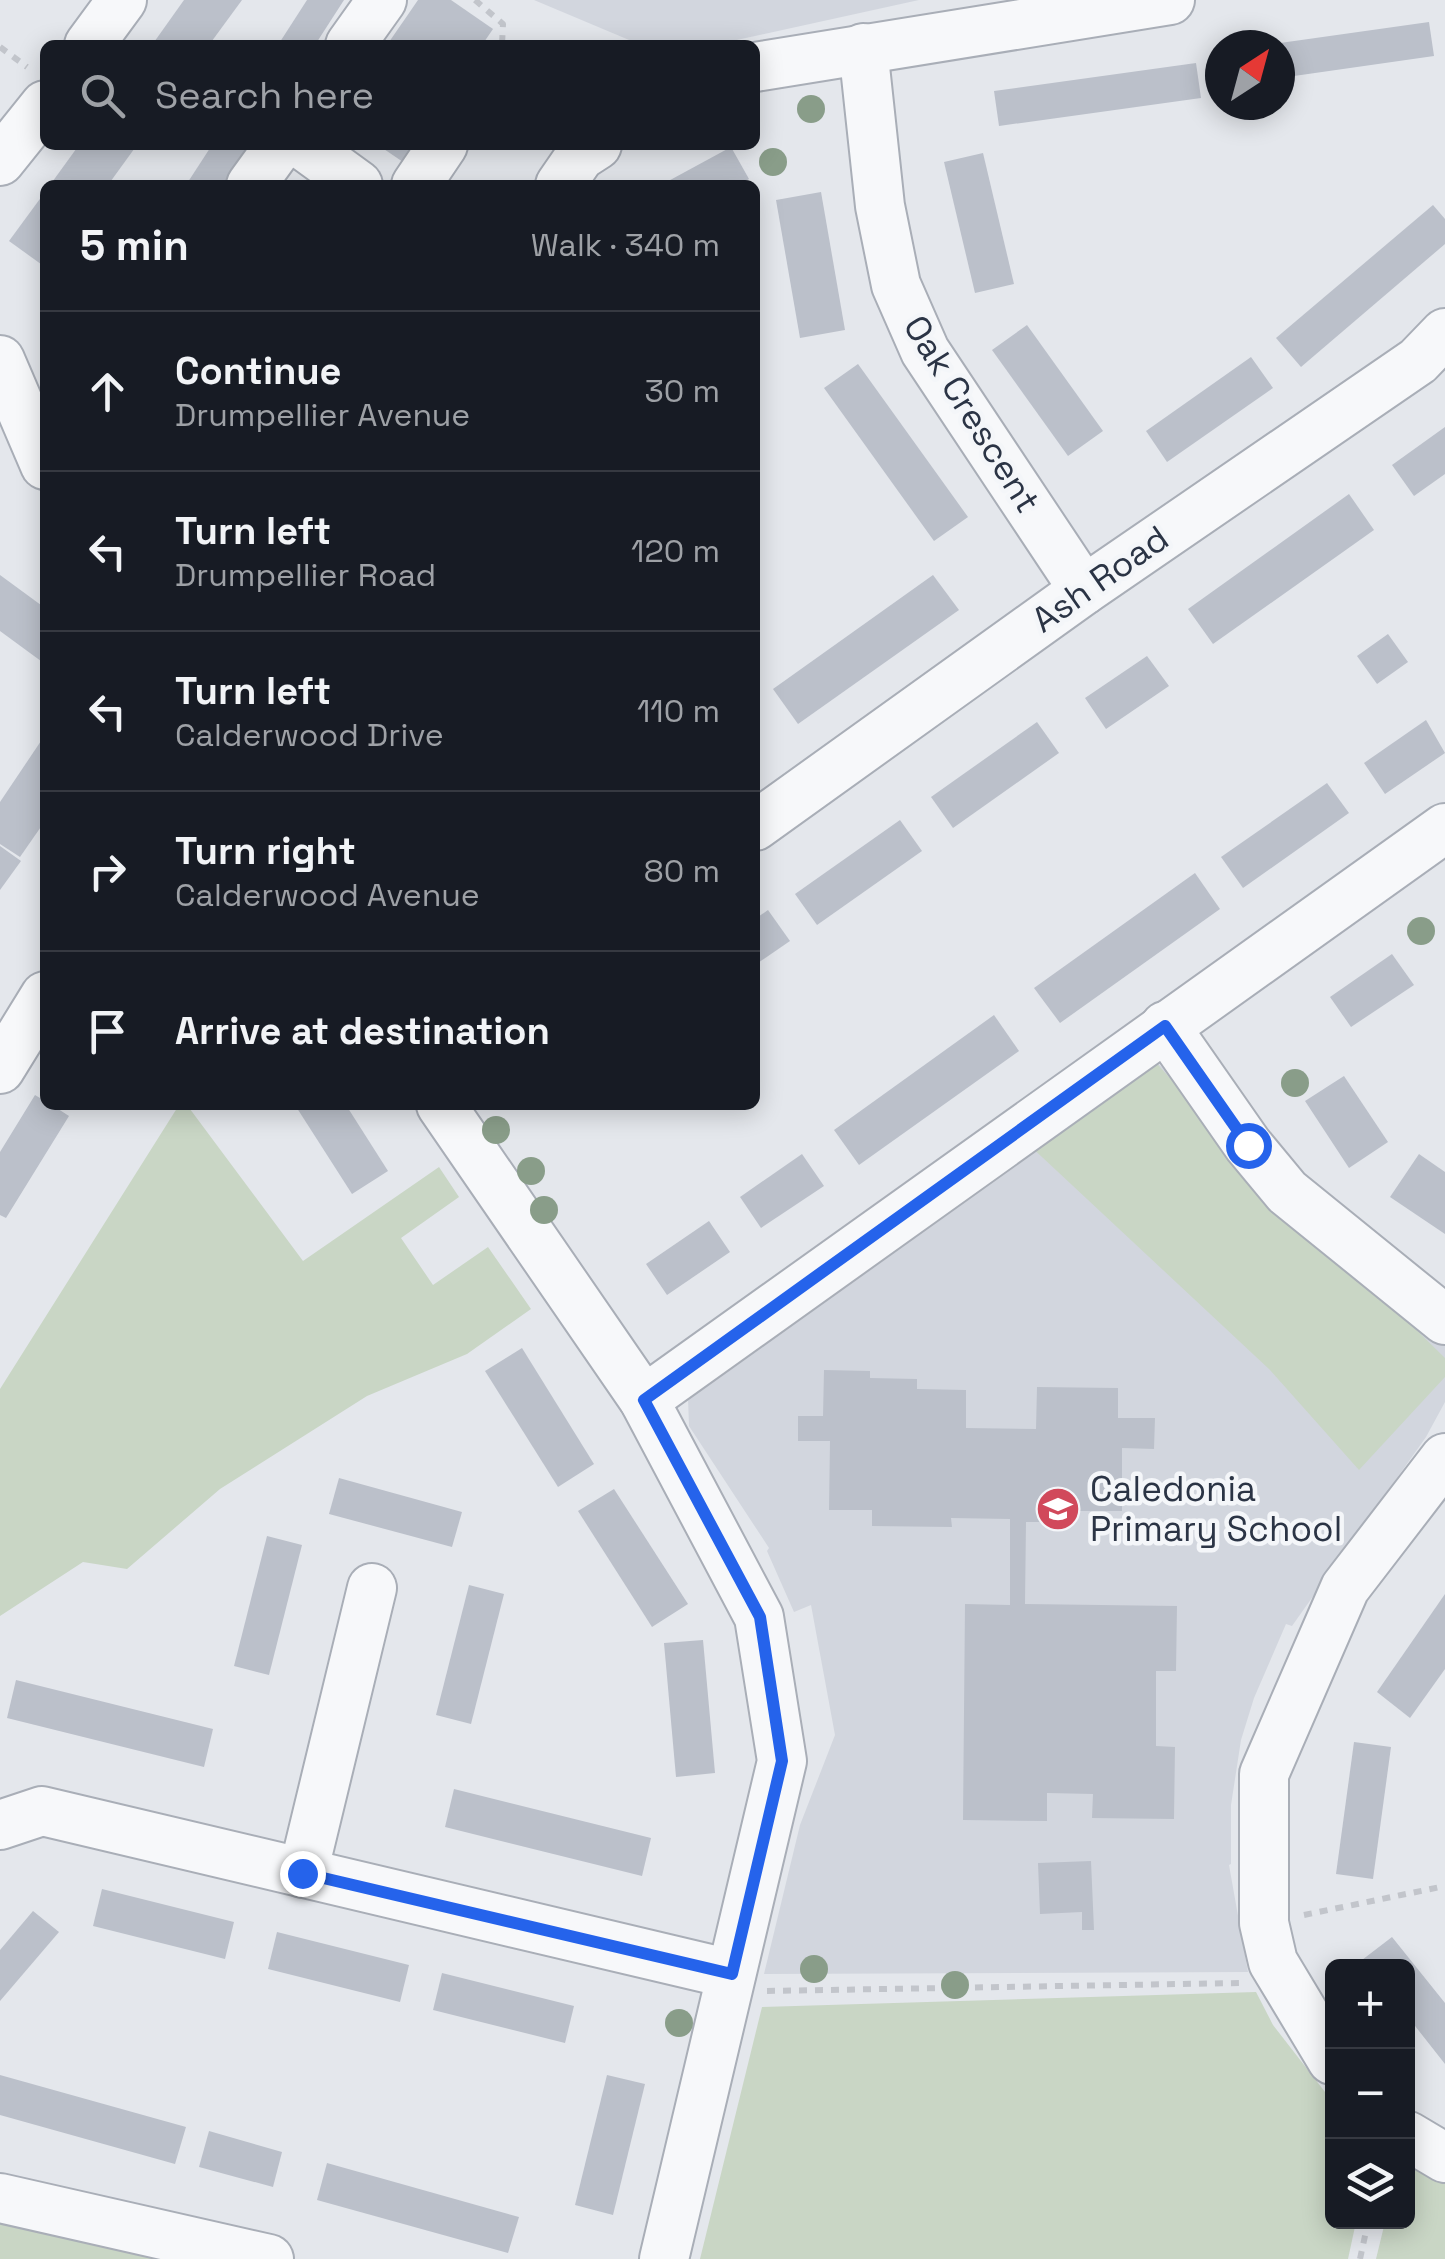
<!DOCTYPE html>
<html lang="en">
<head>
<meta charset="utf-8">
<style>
	:root { --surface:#171b24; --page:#20242c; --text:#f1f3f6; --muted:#9ea1a6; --line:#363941 }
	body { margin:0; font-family:"Space Grotesk",sans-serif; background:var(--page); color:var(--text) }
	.controls { position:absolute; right:30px; bottom:30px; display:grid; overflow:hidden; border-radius:15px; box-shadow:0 5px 25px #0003 }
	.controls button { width:90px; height:90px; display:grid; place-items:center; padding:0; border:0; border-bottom:2px solid var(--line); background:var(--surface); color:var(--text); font:50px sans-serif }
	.compass { position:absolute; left:1205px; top:30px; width:90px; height:90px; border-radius:50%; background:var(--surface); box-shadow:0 5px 25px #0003; rotate:36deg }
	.stop { position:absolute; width:30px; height:30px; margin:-22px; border:8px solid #2563eb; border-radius:50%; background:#fff }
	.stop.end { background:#2563eb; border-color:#fff; box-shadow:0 2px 10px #0008 }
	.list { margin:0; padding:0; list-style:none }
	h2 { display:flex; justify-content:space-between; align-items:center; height:130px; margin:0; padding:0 40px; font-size:42px }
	h2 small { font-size:32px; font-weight:400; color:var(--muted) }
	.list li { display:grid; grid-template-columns:65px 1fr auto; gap:30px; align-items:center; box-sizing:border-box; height:160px; padding:0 40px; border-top:2px solid var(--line) }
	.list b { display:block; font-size:38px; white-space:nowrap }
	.list p { margin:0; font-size:32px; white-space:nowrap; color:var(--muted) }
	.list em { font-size:32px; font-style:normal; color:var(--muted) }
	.icon { flex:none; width:55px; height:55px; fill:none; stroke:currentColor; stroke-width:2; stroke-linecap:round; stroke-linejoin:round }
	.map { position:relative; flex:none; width:1445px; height:2259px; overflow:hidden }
	.search { position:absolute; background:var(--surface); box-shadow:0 5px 25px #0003; left:40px; top:40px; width:720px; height:110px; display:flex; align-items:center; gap:25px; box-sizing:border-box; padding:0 35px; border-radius:15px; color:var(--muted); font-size:38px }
	.panel { position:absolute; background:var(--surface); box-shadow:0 5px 25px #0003; left:40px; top:180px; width:720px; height:930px; border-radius:15px }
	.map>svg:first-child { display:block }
	.built { fill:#d2d6de }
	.green { fill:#c9d6c5 }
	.building { fill:#bbc0ca }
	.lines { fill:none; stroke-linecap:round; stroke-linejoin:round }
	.minor-casing { stroke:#a9aeb7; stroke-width:52 }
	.path { stroke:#c2c5cb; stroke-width:6; stroke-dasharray:8 8; stroke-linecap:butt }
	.minor { stroke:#f7f8fa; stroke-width:48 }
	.tree { fill:#899d89 }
	.route { stroke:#2563eb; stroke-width:12 }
	.labels { text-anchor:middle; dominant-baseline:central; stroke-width:9; stroke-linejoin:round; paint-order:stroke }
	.street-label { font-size:35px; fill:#2b3445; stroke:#f4f6f9 }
	.poi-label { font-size:35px; fill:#2b3445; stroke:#f4f6f9; text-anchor:start }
</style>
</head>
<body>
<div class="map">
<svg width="1445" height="2259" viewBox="0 0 1445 2259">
	<rect width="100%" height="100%" fill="#e4e7ec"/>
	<!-- built -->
	<g class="built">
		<polygon points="534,0 919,0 714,45 641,45"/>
		<polygon points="1151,1057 1248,1145 1316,1251 1445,1346 1445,1402 1426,1437 1292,1626 1286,1624 1254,1698 1241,1740 1231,1805 1231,1864 1229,1865 1248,1972 764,1974 800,1825 835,1735 811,1605 794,1612 767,1551 769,1548 689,1426 688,1398"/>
	</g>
	<!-- green -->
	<g class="green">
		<polygon points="1151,1057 1338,1266 1388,1302 1445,1358 1445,1377 1359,1470 1269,1369 1027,1143"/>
		<polygon points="179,1105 187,1105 303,1261 439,1167 459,1197 401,1238 433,1285 488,1247 531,1309 467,1354 367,1396 220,1489 127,1569 83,1562 0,1616 0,1389"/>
		<polygon points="1256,1992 1273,2025 1332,2101 1332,2222 1356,2222 1348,2259 700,2259 762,2007"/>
		<polygon points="1408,2157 1445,2178 1445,2259 1376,2259 1385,2222 1408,2222"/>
		<polygon points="0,2213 179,2259 0,2259"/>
	</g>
	<!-- building -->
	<g class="building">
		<polygon points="184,0 242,0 209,45 152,45"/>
		<polygon points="307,0 344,0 315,45 278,45"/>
		<polygon points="418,0 451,0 493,29 482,45 387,45"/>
		<polygon points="1429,22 1434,56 1280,78 1280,43"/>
		<polygon points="1196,63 1201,98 999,126 994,91"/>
		<polygon points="79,145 137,145 108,185 50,185"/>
		<polygon points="212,145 250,145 224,185 186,185"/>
		<polygon points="378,145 415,145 403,162"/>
		<polygon points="731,147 749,179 738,185 661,185"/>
		<polygon points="983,153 1014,284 975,293 944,162"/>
		<polygon points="45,192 45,267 9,241"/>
		<polygon points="821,192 845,330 800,338 776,200"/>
		<polygon points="1433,205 1445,219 1445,244 1301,367 1276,338"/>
		<polygon points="1027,325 1103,431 1068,456 992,350"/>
		<polygon points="1251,357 1273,388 1167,462 1146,431"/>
		<polygon points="858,364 968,517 934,541 824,388"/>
		<polygon points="1445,427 1445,474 1414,496 1392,465"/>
		<polygon points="1349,494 1374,530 1213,644 1188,609"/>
		<polygon points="0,575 45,608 45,664 0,631"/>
		<polygon points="933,575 959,610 798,724 773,689"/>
		<polygon points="1388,634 1408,662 1377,684 1357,656"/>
		<polygon points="1147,656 1169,686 1106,729 1085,698"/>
		<polygon points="1426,720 1445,753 1385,794 1364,763"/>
		<polygon points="1037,722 1059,753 953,828 931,797"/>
		<polygon points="45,735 45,821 20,857 0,844 0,802"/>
		<polygon points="1327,783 1349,813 1243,888 1221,857"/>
		<polygon points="900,820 922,851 817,925 795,894"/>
		<polygon points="0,846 21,861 0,890"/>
		<polygon points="1195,873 1220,909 1060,1023 1034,988"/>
		<polygon points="768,910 790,941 755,965 755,919"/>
		<polygon points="1392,954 1414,985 1351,1027 1330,997"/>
		<polygon points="994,1015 1019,1051 859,1165 834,1130"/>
		<polygon points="1344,1076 1388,1142 1349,1168 1305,1101"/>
		<polygon points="35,1095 45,1101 45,1105 52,1105 69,1116 6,1218 0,1215 0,1152"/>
		<polygon points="295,1105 346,1105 388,1171 352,1194"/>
		<polygon points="802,1154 824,1186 761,1228 740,1197"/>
		<polygon points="1419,1154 1445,1172 1445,1234 1390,1197"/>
		<polygon points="709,1221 730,1252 667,1295 646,1264"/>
		<polygon points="522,1348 594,1464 558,1487 485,1371"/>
		<polygon points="824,1370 870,1371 870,1378 917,1379 917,1389 966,1390 966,1428 1036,1429 1037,1387 1118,1388 1118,1418 1155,1418 1154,1449 1122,1448 1122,1511 1074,1511 1074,1522 1026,1522 1025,1604 1177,1606 1176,1671 1156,1671 1156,1746 1175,1747 1174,1819 1092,1818 1093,1794 1047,1793 1047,1821 963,1820 965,1604 1010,1605 1010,1519 951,1518 952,1527 872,1526 872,1510 829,1510 830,1441 798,1441 798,1416 823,1416"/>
		<polygon points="339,1478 462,1512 452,1547 329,1514"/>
		<polygon points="614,1489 688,1604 652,1627 578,1511"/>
		<polygon points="267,1536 302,1545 269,1675 234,1666"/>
		<polygon points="469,1585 504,1594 471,1724 436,1715"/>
		<polygon points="1445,1594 1445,1669 1410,1718 1377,1692"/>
		<polygon points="703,1640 715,1773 676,1777 664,1643"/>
		<polygon points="16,1680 213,1729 204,1767 7,1718"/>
		<polygon points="1354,1742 1391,1747 1373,1879 1336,1874"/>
		<polygon points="454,1789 651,1838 642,1876 445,1827"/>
		<polygon points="1091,1861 1094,1930 1082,1930 1082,1912 1040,1914 1038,1863"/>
		<polygon points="102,1889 234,1922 225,1959 93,1926"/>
		<polygon points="33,1911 59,1932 0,2001 0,1950"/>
		<polygon points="277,1932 409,1965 400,2002 268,1969"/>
		<polygon points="1392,1937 1445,2003 1445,2064 1408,2017 1408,1966 1367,1966 1362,1960"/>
		<polygon points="442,1973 574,2006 565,2043 433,2010"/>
		<polygon points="0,2075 186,2127 175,2164 0,2115"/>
		<polygon points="607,2075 645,2084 613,2215 575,2205"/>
		<polygon points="209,2131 282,2152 273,2187 199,2167"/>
		<polygon points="327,2163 519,2217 508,2253 317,2200"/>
	</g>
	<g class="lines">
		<!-- minor casing -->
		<g class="minor-casing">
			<g id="minor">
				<polyline points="89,45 122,0"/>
				<polyline points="350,45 382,0"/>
				<polyline points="863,48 880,206 896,285 925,351 1084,590"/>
				<polyline points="755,67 1170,0"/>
				<polyline points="303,145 358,185"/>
				<polyline points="0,161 45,105"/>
				<polyline points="251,185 280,145"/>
				<polyline points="416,185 443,145"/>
				<polyline points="560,185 580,156 597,145"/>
				<polyline points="0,360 45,465"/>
				<polyline points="755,826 1084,590 1418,361 1445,333"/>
				<polyline points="1165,1026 1248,1145 1287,1192 1445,1320"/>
				<polyline points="0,1069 45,996"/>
				<polyline points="441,1105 644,1400 759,1617 782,1761 664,2259"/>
				<polyline points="644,1400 1445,828"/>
				<polyline points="0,1825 42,1811 731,1974"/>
				<polyline points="303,1873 372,1588"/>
				<polyline points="1332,2060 1273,1962 1264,1923 1264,1774 1345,1588 1445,1458"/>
				<polyline points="1408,2136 1445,2158"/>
				<polyline points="0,2198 269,2259"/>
			</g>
		</g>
		<!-- path -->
		<g class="path">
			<polyline points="475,0 503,24 502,45"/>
			<polyline points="0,47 27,67"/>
			<polyline points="1304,1915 1445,1886"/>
			<polyline points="767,1991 1239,1983"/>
			<polyline points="1360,2259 1368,2222"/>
		</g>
		<!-- minor -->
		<use href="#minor" class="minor"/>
	</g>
	<!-- trees -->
	<g class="tree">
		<circle cx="811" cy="109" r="14"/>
		<circle cx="773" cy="162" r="14"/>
		<circle cx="1421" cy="931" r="14"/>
		<circle cx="1295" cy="1083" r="14"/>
		<circle cx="496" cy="1130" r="14"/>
		<circle cx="531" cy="1171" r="14"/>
		<circle cx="544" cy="1210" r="14"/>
		<circle cx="814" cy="1969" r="14"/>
		<circle cx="955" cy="1985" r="14"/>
		<circle cx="679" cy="2023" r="14"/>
	</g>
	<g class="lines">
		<!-- route -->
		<polyline class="route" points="302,1873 732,1974 782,1761 760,1617 644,1400 1165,1026 1248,1145"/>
	</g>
	<!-- icons -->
	<defs>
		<g id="school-disc" transform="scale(2.25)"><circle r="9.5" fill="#d1495b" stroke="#f4f6f9"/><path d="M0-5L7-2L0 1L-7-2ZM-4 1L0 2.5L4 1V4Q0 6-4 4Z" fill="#fff"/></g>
	</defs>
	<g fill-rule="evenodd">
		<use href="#school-disc" x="1058" y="1509"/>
	</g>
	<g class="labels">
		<!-- street labels -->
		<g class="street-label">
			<text transform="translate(972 414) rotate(58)">Oak Crescent</text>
			<text transform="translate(1100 579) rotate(-35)">Ash Road</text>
		</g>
		<!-- poi labels -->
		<g class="poi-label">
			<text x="1090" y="1489">Caledonia<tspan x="1090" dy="40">Primary School</tspan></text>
		</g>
	</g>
</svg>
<div class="controls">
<button>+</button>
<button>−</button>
<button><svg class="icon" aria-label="layers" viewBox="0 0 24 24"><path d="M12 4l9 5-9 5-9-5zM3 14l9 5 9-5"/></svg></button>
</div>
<svg class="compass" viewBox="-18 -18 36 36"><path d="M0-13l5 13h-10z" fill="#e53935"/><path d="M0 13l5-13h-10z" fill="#9ea1a6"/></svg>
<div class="stop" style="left:1248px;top:1145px"></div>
<div class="stop end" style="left:302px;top:1873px"></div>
<div class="search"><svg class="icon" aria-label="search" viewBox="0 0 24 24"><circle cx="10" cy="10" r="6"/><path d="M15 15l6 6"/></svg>Search here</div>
<section class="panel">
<h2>5 min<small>Walk · 340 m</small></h2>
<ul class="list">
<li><svg class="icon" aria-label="ahead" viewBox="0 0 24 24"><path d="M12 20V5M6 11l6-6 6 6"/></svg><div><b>Continue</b><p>Drumpellier Avenue</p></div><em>30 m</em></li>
<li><svg class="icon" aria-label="left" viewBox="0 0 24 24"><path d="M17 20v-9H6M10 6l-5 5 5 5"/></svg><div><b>Turn left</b><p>Drumpellier Road</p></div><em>120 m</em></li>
<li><svg class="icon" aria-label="left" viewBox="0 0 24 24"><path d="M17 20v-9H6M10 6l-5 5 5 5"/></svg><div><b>Turn left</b><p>Calderwood Drive</p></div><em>110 m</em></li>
<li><svg class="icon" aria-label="right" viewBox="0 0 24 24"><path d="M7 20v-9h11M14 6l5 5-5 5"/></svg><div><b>Turn right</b><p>Calderwood Avenue</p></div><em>80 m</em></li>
<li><svg class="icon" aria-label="arrive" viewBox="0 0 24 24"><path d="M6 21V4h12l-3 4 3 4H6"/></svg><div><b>Arrive at destination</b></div></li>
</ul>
</section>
</div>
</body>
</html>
